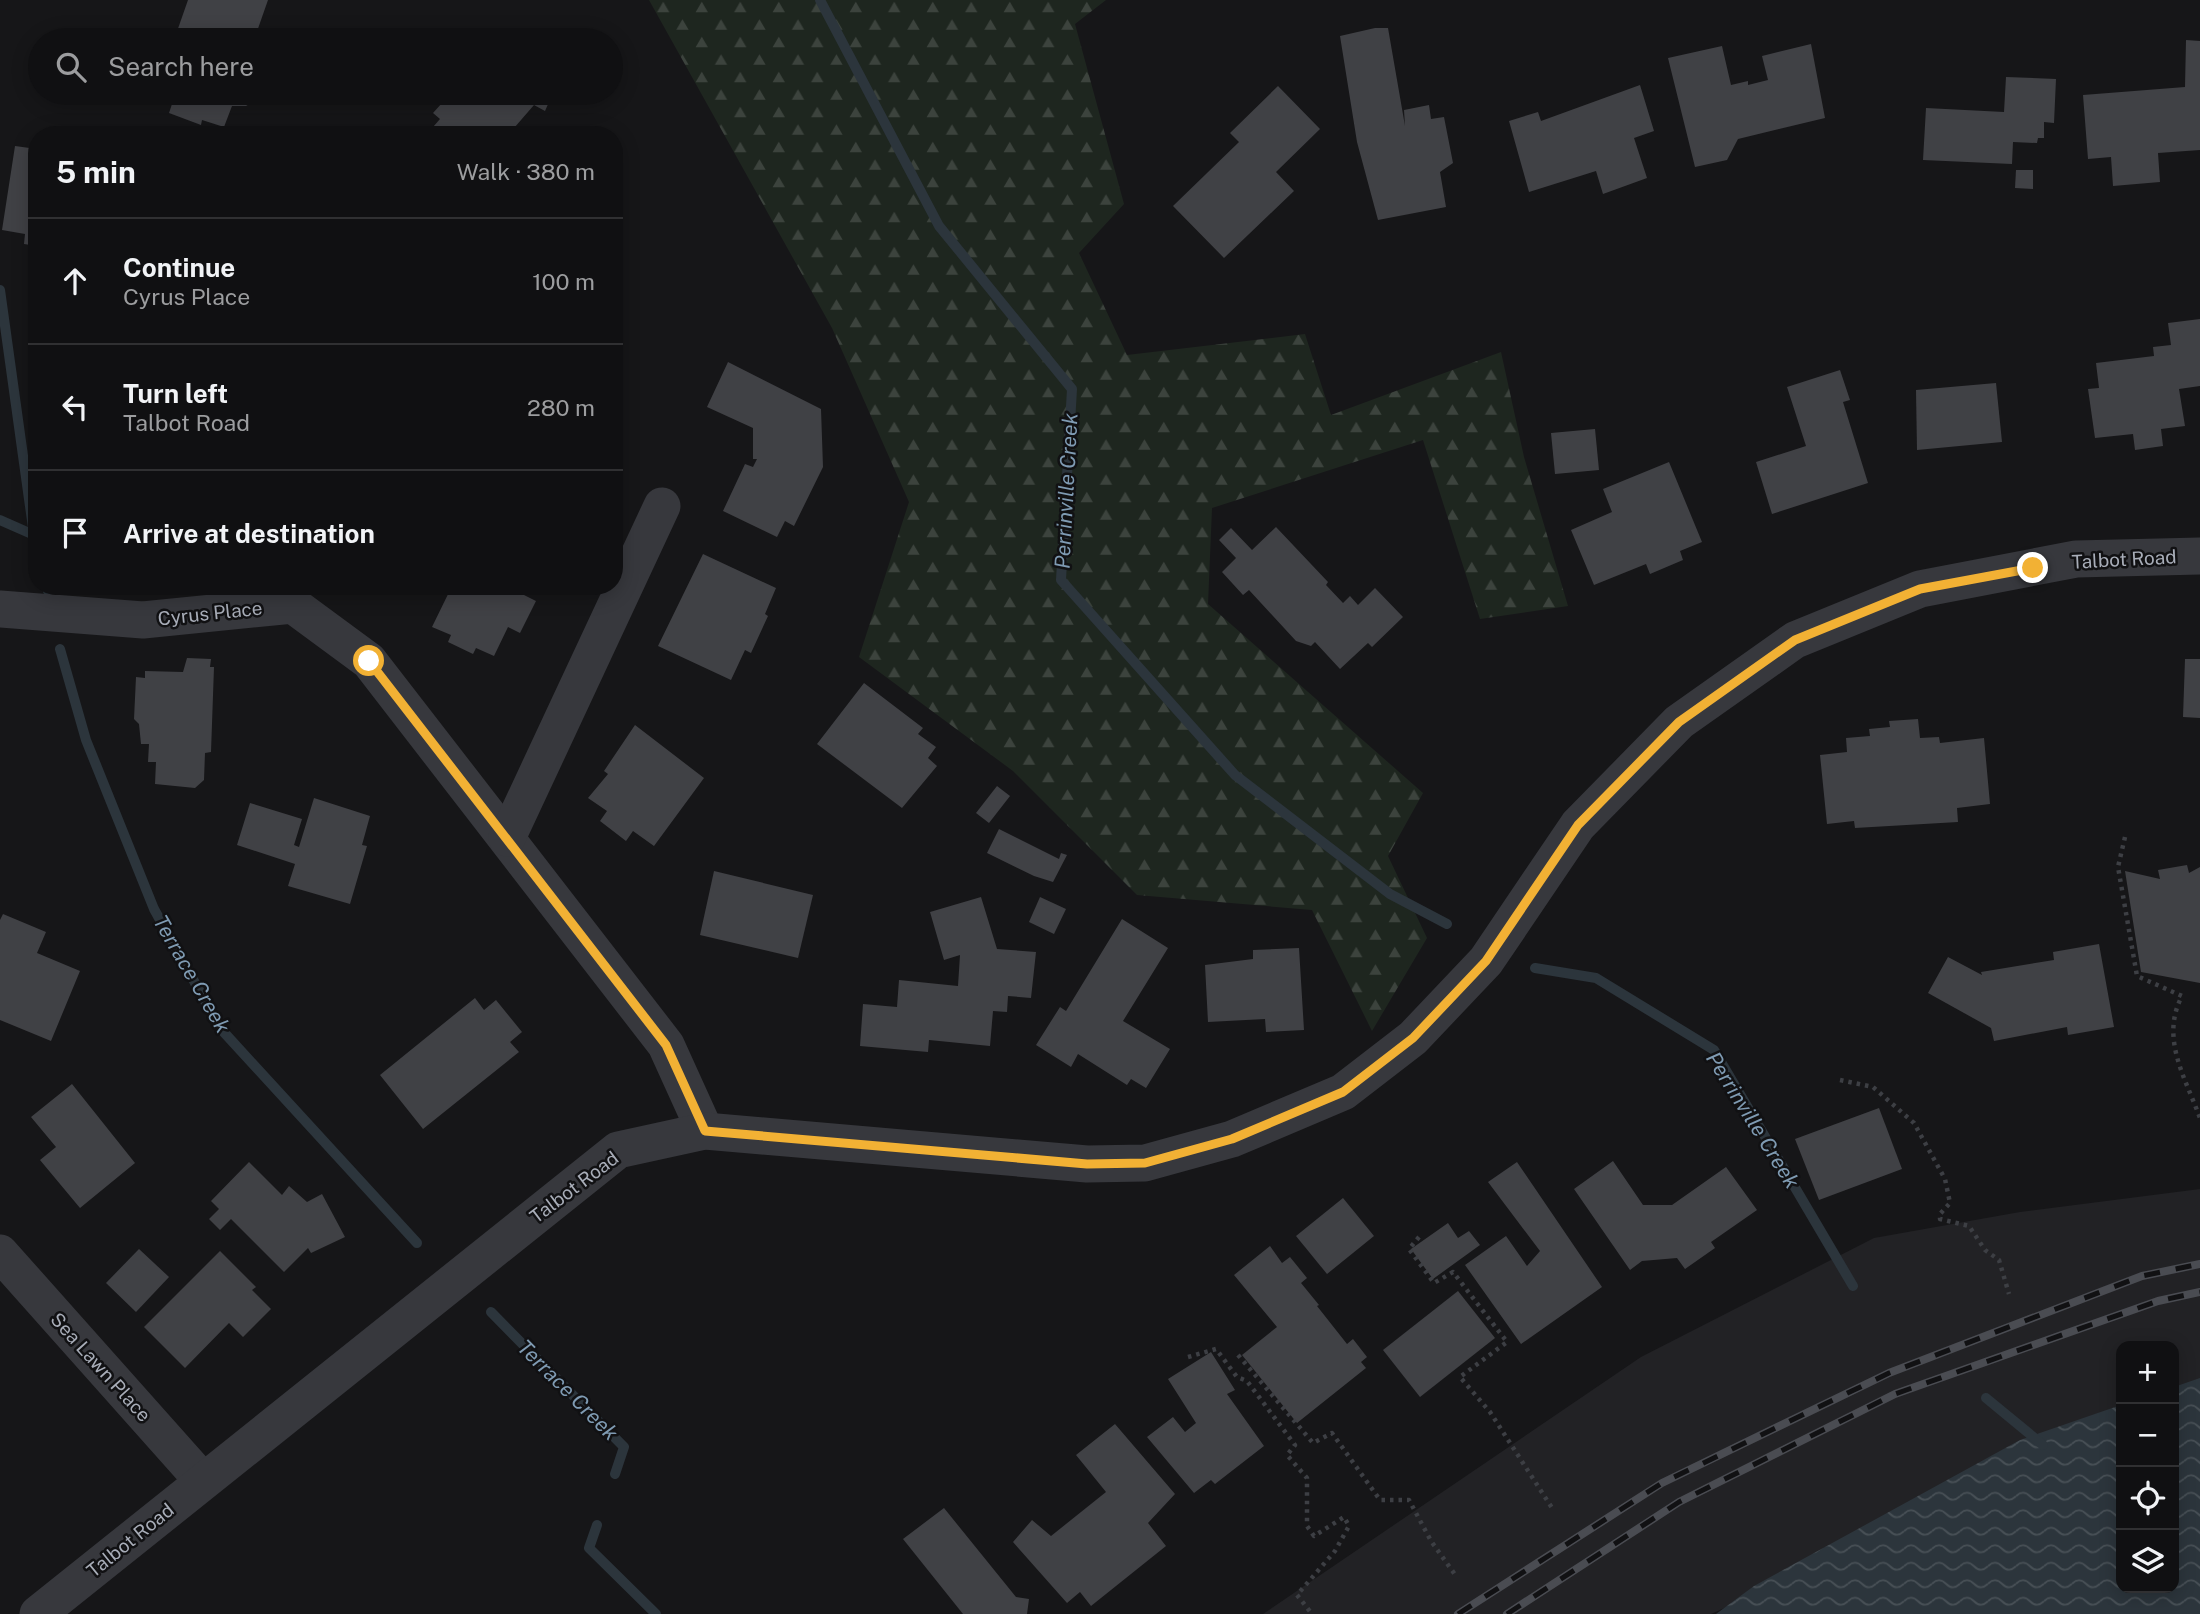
<!DOCTYPE html>
<html lang="en">
<head>
<meta charset="utf-8">
<style>
	:root { --surface:#101012; --page:#19191b; --text:#f1f3f6; --muted:#9c9d9f; --line:#303032 }
	body { margin:0; font-family:"Public Sans",sans-serif; background:var(--page); color:var(--text) }
	.controls { position:absolute; right:21px; bottom:21px; display:grid; overflow:hidden; border-radius:14px; box-shadow:0 4px 18px #0003 }
	.controls button { width:63px; height:63px; display:grid; place-items:center; padding:0; border:0; border-bottom:2px solid var(--line); background:var(--surface); color:var(--text); font:35px sans-serif }
	.stop { position:absolute; width:21px; height:21px; margin:-16px; border:5px solid #f2b134; border-radius:50%; background:#fff }
	.stop.end { background:#f2b134; border-color:#fff; box-shadow:0 2px 7px #0008 }
	.list { margin:0; padding:0; list-style:none }
	h2 { display:flex; justify-content:space-between; align-items:center; height:91px; margin:0; padding:0 28px; font-size:30px }
	h2 small { font-size:23px; font-weight:400; color:var(--muted) }
	.list li { display:grid; grid-template-columns:46px 1fr auto; gap:21px; align-items:center; box-sizing:border-box; height:126px; padding:0 28px; border-top:2px solid var(--line) }
	.list b { display:block; font-size:26px; white-space:nowrap }
	.list p { margin:0; font-size:23px; white-space:nowrap; color:var(--muted) }
	.list em { font-size:23px; font-style:normal; color:var(--muted) }
	.icon { flex:none; width:38px; height:38px; fill:none; stroke:currentColor; stroke-width:2; stroke-linecap:round; stroke-linejoin:round }
	.map { position:relative; flex:none; width:2200px; height:1614px; overflow:hidden }
	.search { position:absolute; background:var(--surface); box-shadow:0 4px 18px #0003; left:28px; top:28px; width:595px; height:77px; display:flex; align-items:center; gap:18px; box-sizing:border-box; padding:0 24px; border-radius:38px; color:var(--muted); font-size:26px }
	.panel { position:absolute; background:var(--surface); box-shadow:0 4px 18px #0003; left:28px; top:126px; width:595px; height:469px; border-radius:28px }
	.map>svg:first-child { display:block }
	.built { fill:#222225 }
	.forest { fill:url(#forest-firs) }
	.water { fill:url(#water-waves) }
	.lines { fill:none; stroke-linecap:round; stroke-linejoin:round }
	.stream { stroke:#2c353c; stroke-width:10 }
	.building { fill:#404145 }
	.path { stroke:#3d3f44; stroke-width:4.5; stroke-dasharray:3.5 5; stroke-linecap:butt }
	.minor { stroke:#37383d; stroke-width:37 }
	.rail-casing { stroke:#4a4c52; stroke-width:8 }
	.rail { stroke:#111113; stroke-width:5; stroke-dasharray:16; stroke-linecap:butt }
	.route { stroke:#f2b134; stroke-width:9 }
	.labels { text-anchor:middle; dominant-baseline:central; stroke-width:5; stroke-linejoin:round; paint-order:stroke }
	.street-label { font-size:19px; fill:#a8adb8; stroke:#111113 }
	.water-label { font-size:21px; font-style:italic; fill:#7f9bb3; stroke:#111113 }
</style>
</head>
<body>
<div class="map">
<svg width="2200" height="1614" viewBox="0 0 2200 1614">
	<defs>
		<pattern id="forest-firs" width="22" height="20" patternUnits="userSpaceOnUse" patternTransform="scale(1.75)"><rect width="22" height="20" fill="#1e261f"/><path d="M5 1l3.5 6h-7zM16 11l3.5 6h-7z" fill="#3c433d"/></pattern>
		<pattern id="water-waves" width="16" height="10" patternUnits="userSpaceOnUse" patternTransform="scale(1.75)"><rect width="16" height="10" fill="#2c353c"/><path d="M0 5q4-4 8 0t8 0" fill="none" stroke="#485056"/></pattern>
	</defs>
	<rect width="100%" height="100%" fill="#161618"/>
	<!-- built -->
	<polygon class="built" points="2200,1189 2200,1415 2174,1425 2174,1346 2121,1346 2121,1444 1960,1502 1711,1614 1263,1614 1641,1357 1874,1238 2020,1212"/>
	<!-- forest -->
	<polygon class="forest" points="649,0 1106,0 1075,24 1124,204 1079,253 1127,355 1305,334 1331,415 1501,352 1524,457 1568,606 1480,619 1423,440 1212,508 1208,604 1423,793 1388,856 1427,938 1372,1031 1312,910 1137,895 1013,771 859,657 909,502 832,328"/>
	<!-- water -->
	<polygon class="water" points="2200,1378 2200,1614 1716,1614 1754,1586 2020,1440 2121,1405 2121,1588 2174,1588 2174,1387"/>
	<g class="lines">
		<!-- stream -->
		<g class="stream">
			<polyline points="820,0 939,226 1072,389 1061,580 1235,775 1390,894 1447,924"/>
			<polyline points="0,290 34,535"/>
			<polyline points="0,520 34,535 37,546"/>
			<polyline points="47,586 48,591"/>
			<polyline points="60,649 86,740 154,909 220,1028 417,1243"/>
			<polyline points="1535,968 1596,978 1714,1050 1853,1286"/>
			<polyline points="491,1312 624,1447 615,1474"/>
			<polyline points="1986,1398 2043,1445"/>
			<polyline points="597,1525 589,1548 656,1614"/>
		</g>
	</g>
	<!-- building -->
	<g class="building">
		<polygon points="188,0 268,0 254,40 174,40"/>
		<polygon points="1375,28 1388,28 1405,126 1404,110 1429,105 1431,119 1444,117 1453,163 1440,172 1446,207 1378,220 1357,142 1340,36"/>
		<polygon points="2186,40 2200,41 2200,150 2158,153 2160,182 2113,186 2111,157 2088,159 2083,95 2185,87"/>
		<polygon points="1811,44 1825,118 1738,139 1727,160 1695,167 1668,58 1722,46 1731,85 1748,81 1748,85 1768,80 1762,56"/>
		<polygon points="2006,77 2056,79 2054,123 2044,122 2044,138 2038,138 2037,143 2013,142 2012,164 1923,160 1926,108 2004,112"/>
		<polygon points="1640,85 1654,131 1634,138 1647,178 1603,194 1596,171 1529,192 1509,121 1538,112 1541,121"/>
		<polygon points="1278,86 1320,129 1276,172 1294,191 1224,258 1173,206 1239,142 1230,133"/>
		<polygon points="169,93 268,93 246,106 232,106 224,127 202,120 201,125 169,113 172,104 166,102"/>
		<polygon points="451,93 553,93 545,111 534,105 508,135 426,135 440,119 433,113"/>
		<polygon points="15,146 37,149 37,246 24,244 25,234 2,230"/>
		<polygon points="2016,170 2033,170 2033,189 2015,188"/>
		<polygon points="2200,319 2200,386 2179,389 2185,426 2161,429 2163,446 2135,450 2133,434 2095,438 2088,389 2099,388 2096,363 2154,356 2153,347 2171,345 2168,323"/>
		<polygon points="728,362 821,409 823,467 794,526 785,521 777,537 723,511 745,464 753,467 757,459 753,459 753,428 707,407"/>
		<polygon points="1840,370 1850,400 1843,402 1868,483 1772,514 1756,462 1806,446 1787,387"/>
		<polygon points="1996,383 2002,442 1917,450 1916,390"/>
		<polygon points="1595,429 1599,470 1555,474 1551,433"/>
		<polygon points="1669,462 1702,542 1680,551 1683,560 1650,574 1646,564 1594,585 1571,530 1612,512 1603,489"/>
		<polygon points="1276,527 1328,582 1326,585 1343,603 1350,596 1358,605 1375,588 1403,617 1372,647 1368,643 1340,669 1315,642 1311,646 1296,641 1249,590 1243,595 1222,572 1236,558 1219,540 1231,528 1252,550"/>
		<polygon points="703,554 776,588 765,614 768,616 751,653 745,650 731,680 658,646"/>
		<polygon points="452,586 506,586 536,601 520,633 508,627 494,656 476,648 473,654 448,642 451,635 432,627"/>
		<polygon points="187,658 211,659 210,667 214,667 211,752 205,753 204,780 195,788 155,784 156,762 148,762 149,744 141,744 139,724 134,719 136,677 145,678 145,671 183,672"/>
		<polygon points="2185,659 2200,659 2200,718 2183,717"/>
		<polygon points="864,683 923,728 918,734 936,747 928,758 937,766 902,808 817,744"/>
		<polygon points="1918,719 1920,738 1939,737 1940,743 1984,738 1990,804 1957,808 1958,822 1855,828 1854,821 1827,824 1820,755 1847,752 1846,738 1870,736 1869,729 1890,727 1889,721"/>
		<polygon points="635,725 704,778 654,846 633,831 626,841 600,821 607,811 588,798 608,774 604,771"/>
		<polygon points="997,786 1010,796 989,823 976,813"/>
		<polygon points="314,798 370,816 362,845 367,846 350,904 288,886 295,864 237,845 250,803 302,819 294,845 299,847"/>
		<polygon points="999,829 1059,859 1061,853 1067,855 1053,882 1034,876 987,853"/>
		<polygon points="2187,865 2189,873 2200,867 2200,983 2141,972 2125,871 2160,879 2158,870"/>
		<polygon points="714,871 813,895 798,958 700,935"/>
		<polygon points="981,897 997,949 1036,952 1031,998 1008,996 1007,1012 993,1011 990,1046 929,1040 928,1052 860,1046 863,1004 897,1007 899,980 958,986 960,955 944,960 930,912"/>
		<polygon points="1040,897 1066,909 1054,934 1029,922"/>
		<polygon points="3,914 46,932 37,953 80,971 51,1041 0,1020 0,920"/>
		<polygon points="1122,919 1168,948 1123,1021 1170,1049 1146,1088 1131,1079 1127,1085 1078,1054 1071,1067 1036,1045 1060,1007 1066,1011"/>
		<polygon points="2099,944 2114,1027 2068,1035 2067,1027 1994,1041 1991,1028 1928,993 1948,957 1982,975 1981,972 2054,960 2053,952"/>
		<polygon points="1299,948 1304,1030 1266,1032 1265,1019 1208,1022 1205,965 1253,959 1253,950"/>
		<polygon points="475,998 484,1010 496,1000 522,1032 510,1042 519,1052 423,1129 380,1075"/>
		<polygon points="72,1084 135,1163 80,1208 40,1160 56,1147 31,1117"/>
		<polygon points="1879,1108 1902,1169 1819,1200 1795,1139"/>
		<polygon points="1613,1161 1643,1205 1672,1205 1726,1167 1757,1210 1711,1242 1715,1248 1685,1269 1677,1258 1642,1261 1630,1270 1574,1189"/>
		<polygon points="249,1162 282,1195 289,1186 307,1202 322,1194 345,1237 311,1253 308,1248 284,1272 231,1219 220,1230 209,1219 219,1209 211,1201"/>
		<polygon points="1517,1162 1602,1287 1521,1344 1465,1265 1506,1236 1527,1266 1540,1251 1488,1182"/>
		<polygon points="1343,1198 1374,1236 1327,1274 1296,1236"/>
		<polygon points="1448,1223 1458,1238 1469,1231 1480,1245 1433,1279 1411,1249"/>
		<polygon points="1270,1246 1282,1263 1290,1257 1307,1278 1301,1283 1319,1305 1317,1306 1347,1344 1353,1339 1367,1357 1361,1362 1366,1368 1297,1423 1242,1355 1277,1327 1234,1275"/>
		<polygon points="139,1249 169,1277 136,1312 106,1283"/>
		<polygon points="220,1251 256,1287 252,1290 271,1309 243,1337 229,1323 185,1368 144,1327"/>
		<polygon points="1458,1291 1495,1338 1420,1397 1383,1350"/>
		<polygon points="1211,1352 1235,1390 1227,1394 1264,1446 1215,1484 1211,1480 1194,1493 1147,1437 1173,1417 1185,1432 1196,1423 1168,1379"/>
		<polygon points="1115,1424 1175,1494 1148,1523 1166,1546 1091,1606 1080,1592 1067,1603 1013,1542 1032,1520 1051,1536 1106,1492 1076,1455"/>
		<polygon points="944,1508 1016,1597 1029,1599 1027,1614 963,1614 903,1539"/>
	</g>
	<g class="lines">
		<!-- path -->
		<g class="path">
			<path d="M2125 837 2118 867 2137 976 2182 996C2160 1038 2185 1077 2200 1118"/>
			<polyline points="1840,1080 1873,1087 1914,1123 1945,1179 1950,1203 1940,1214 1940,1219 1969,1226 1985,1250 1999,1260 2009,1294"/>
			<polyline points="1419,1237 1409,1249 1434,1283 1453,1272 1507,1342 1460,1377 1490,1412 1554,1511"/>
			<polyline points="1238,1355 1313,1443 1332,1433 1380,1500 1409,1500 1431,1541 1456,1576"/>
			<polyline points="1188,1357 1216,1349 1237,1377 1247,1381 1295,1445 1287,1455 1307,1478 1307,1526 1314,1536 1344,1517 1349,1526 1335,1551 1297,1595 1312,1614"/>
		</g>
		<!-- minor -->
		<g class="minor">
			<polyline points="0,609 143,620 293,605 369,661 666,1045 705,1131"/>
			<polyline points="507,838 662,506"/>
			<polyline points="0,1253 203,1481"/>
			<polyline points="38,1614 618,1150 705,1131 1087,1164 1145,1163 1232,1139 1343,1092 1413,1038 1486,961 1578,825 1679,722 1795,640 1920,589 2076,559 2200,556"/>
		</g>
		<!-- rail casing -->
		<g class="rail-casing">
			<g id="rail">
				<polyline points="1458,1614 1662,1483 1889,1373 2142,1276 2200,1264"/>
				<polyline points="1507,1614 1679,1502 1895,1394 2158,1301 2200,1292"/>
			</g>
		</g>
		<!-- rail -->
		<use href="#rail" class="rail"/>
	</g>
	<g class="lines">
		<!-- route -->
		<polyline class="route" points="369,661 666,1045 705,1131 1087,1164 1145,1163 1232,1139 1343,1092 1413,1038 1486,961 1578,825 1679,722 1795,640 1920,589 2033,568"/>
	</g>
	<g class="labels">
		<!-- street labels -->
		<g class="street-label">
			<text transform="translate(2124 559) rotate(-3)">Talbot Road</text>
			<text transform="translate(210 613) rotate(-6)">Cyrus Place</text>
			<text transform="translate(574 1187) rotate(-37)">Talbot Road</text>
			<text transform="translate(101 1367) rotate(48)">Sea Lawn Place</text>
			<text transform="translate(130 1540) rotate(-39)">Talbot Road</text>
		</g>
		<!-- water labels -->
		<g class="water-label">
			<text transform="translate(1066 491) rotate(-87)">Perrinville Creek</text>
			<text transform="translate(192 974) rotate(60)">Terrace Creek</text>
			<text transform="translate(1753 1120) rotate(58)">Perrinville Creek</text>
			<text transform="translate(568 1390) rotate(45)">Terrace Creek</text>
		</g>
	</g>
</svg>
<div class="controls">
<button>+</button>
<button>−</button>
<button><svg class="icon" aria-label="locate" viewBox="0 0 24 24"><circle cx="12" cy="12" r="6"/><path d="M12 2v4M12 18v4M2 12h4M18 12h4"/></svg></button>
<button><svg class="icon" aria-label="layers" viewBox="0 0 24 24"><path d="M12 4l9 5-9 5-9-5zM3 14l9 5 9-5"/></svg></button>
</div>
<div class="stop" style="left:369px;top:661px"></div>
<div class="stop end" style="left:2033px;top:568px"></div>
<div class="search"><svg class="icon" aria-label="search" viewBox="0 0 24 24"><circle cx="10" cy="10" r="6"/><path d="M15 15l6 6"/></svg>Search here</div>
<section class="panel">
<h2>5 min<small>Walk · 380 m</small></h2>
<ul class="list">
<li><svg class="icon" aria-label="ahead" viewBox="0 0 24 24"><path d="M12 20V5M6 11l6-6 6 6"/></svg><div><b>Continue</b><p>Cyrus Place</p></div><em>100 m</em></li>
<li><svg class="icon" aria-label="left" viewBox="0 0 24 24"><path d="M17 20v-9H6M10 6l-5 5 5 5"/></svg><div><b>Turn left</b><p>Talbot Road</p></div><em>280 m</em></li>
<li><svg class="icon" aria-label="arrive" viewBox="0 0 24 24"><path d="M6 21V4h12l-3 4 3 4H6"/></svg><div><b>Arrive at destination</b></div></li>
</ul>
</section>
</div>
</body>
</html>
